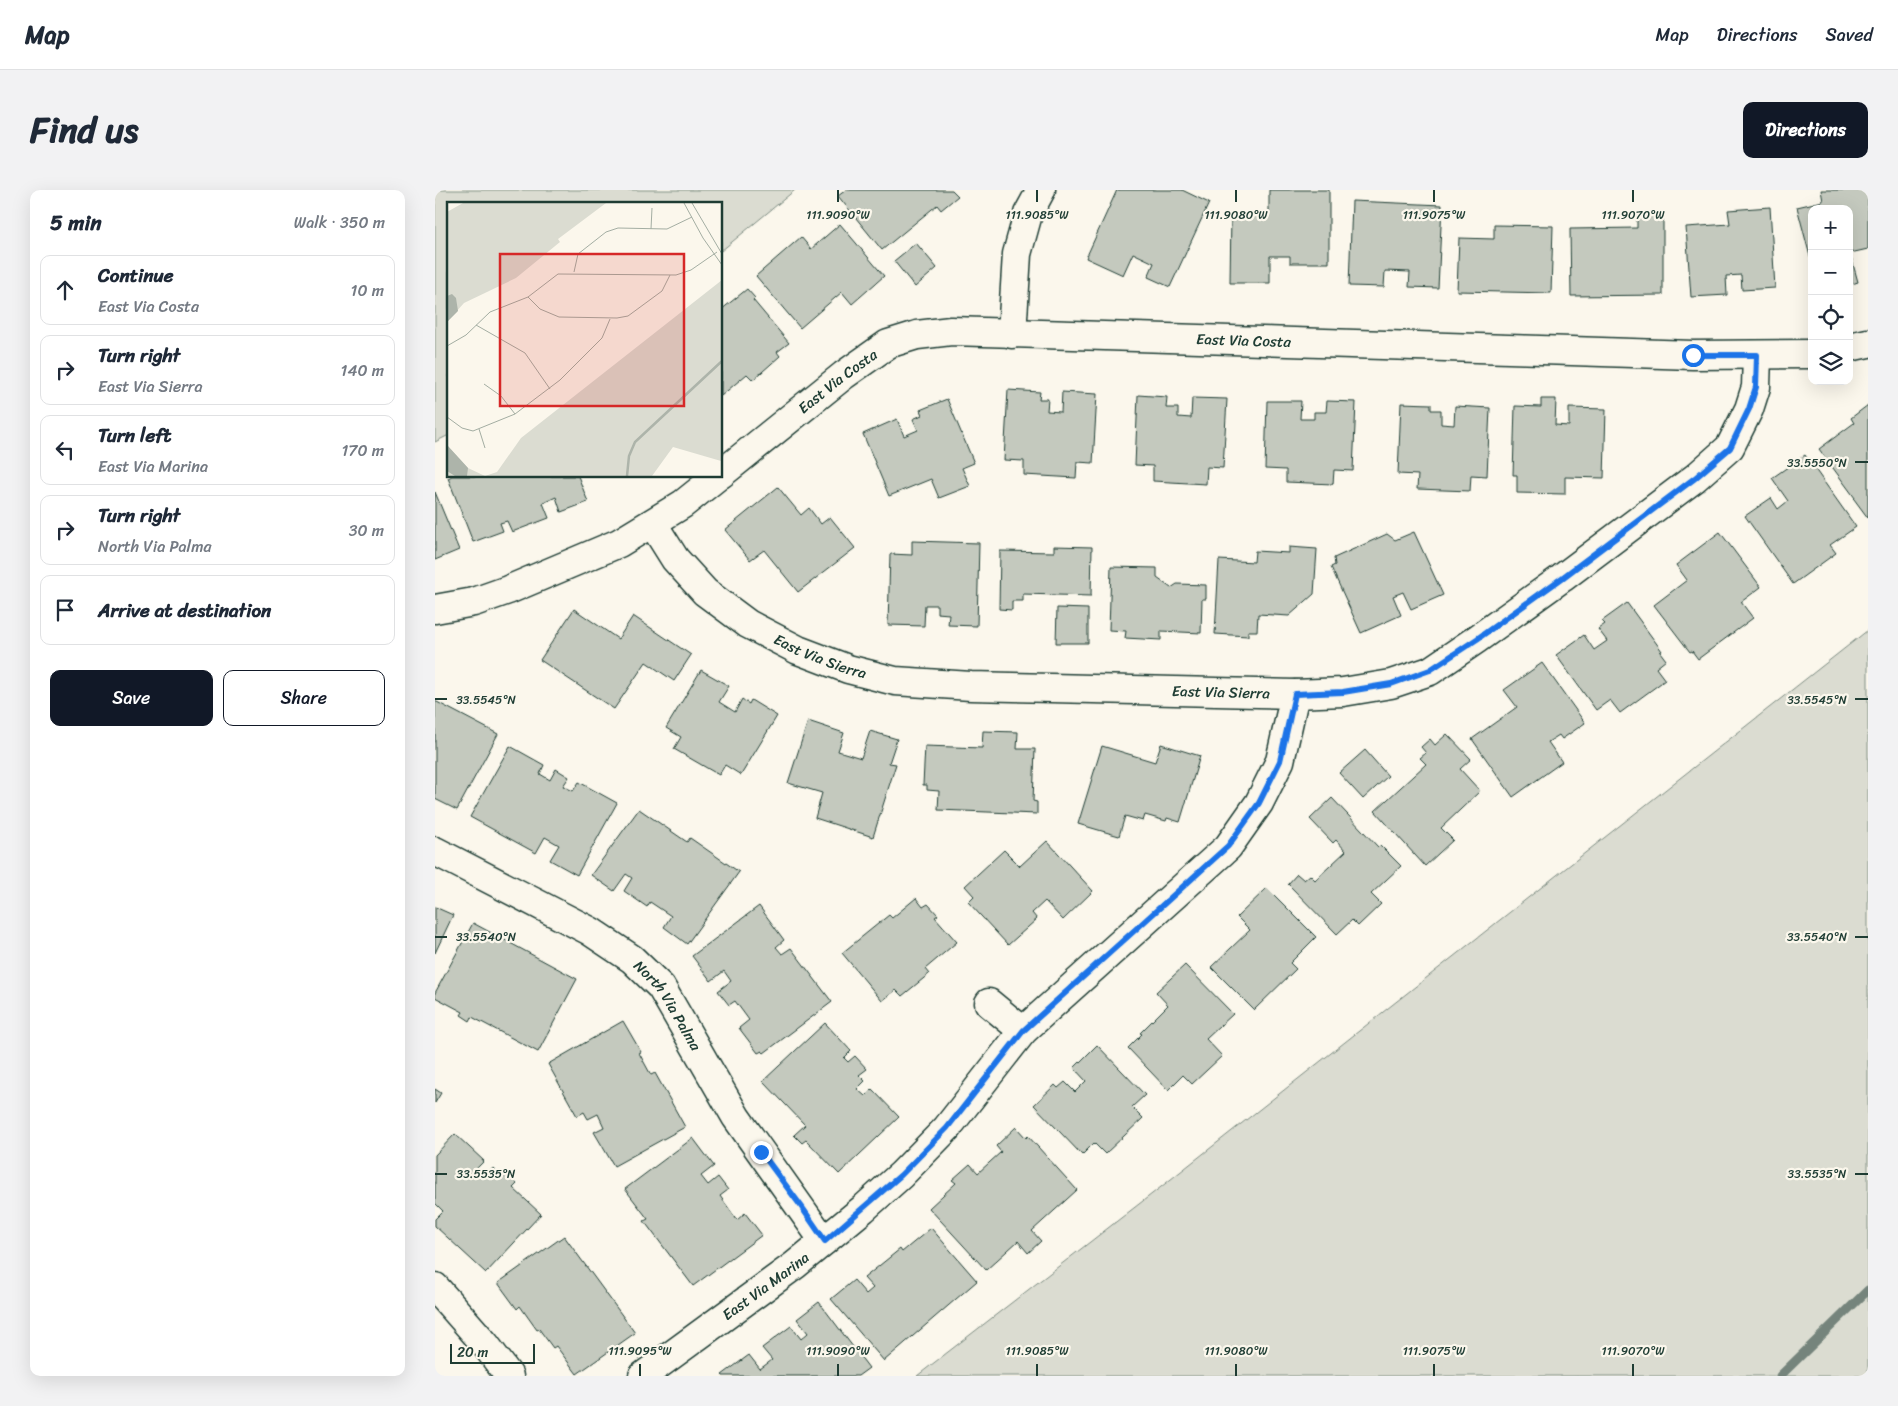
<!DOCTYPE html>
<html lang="en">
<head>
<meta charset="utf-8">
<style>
	:root { --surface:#fff; --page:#f2f2f3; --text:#1f2937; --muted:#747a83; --line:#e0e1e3; --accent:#111827 }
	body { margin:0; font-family:Sriracha,sans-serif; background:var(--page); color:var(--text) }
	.controls { position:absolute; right:15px; top:15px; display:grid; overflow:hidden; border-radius:10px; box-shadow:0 5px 20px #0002 }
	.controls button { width:45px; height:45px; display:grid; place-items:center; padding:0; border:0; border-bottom:1px solid var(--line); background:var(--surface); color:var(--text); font:25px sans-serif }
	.scale { position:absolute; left:15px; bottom:12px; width:85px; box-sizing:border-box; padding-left:5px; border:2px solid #1f3d34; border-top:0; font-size:14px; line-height:18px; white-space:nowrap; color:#1f3d34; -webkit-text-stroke:4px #fbf7ec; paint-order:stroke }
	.stop { position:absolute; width:15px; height:15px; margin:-11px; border:4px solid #1a73e8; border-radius:50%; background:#fff }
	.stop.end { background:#1a73e8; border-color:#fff; box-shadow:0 1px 5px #0008 }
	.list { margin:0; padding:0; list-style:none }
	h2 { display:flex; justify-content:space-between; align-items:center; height:65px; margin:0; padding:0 20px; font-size:21px }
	h2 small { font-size:16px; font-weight:400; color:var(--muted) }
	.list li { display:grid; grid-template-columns:32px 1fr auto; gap:15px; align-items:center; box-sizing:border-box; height:70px; margin:0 10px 10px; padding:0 10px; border:1px solid var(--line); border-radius:10px }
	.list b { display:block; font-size:19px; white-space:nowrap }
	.list p { margin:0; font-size:16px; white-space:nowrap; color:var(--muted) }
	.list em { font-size:16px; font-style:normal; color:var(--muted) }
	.actions { display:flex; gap:10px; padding:15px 20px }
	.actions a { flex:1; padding:11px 0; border:1px solid var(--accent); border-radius:10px; text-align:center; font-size:18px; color:var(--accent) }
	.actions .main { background:var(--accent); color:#fff }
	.icon { flex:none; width:28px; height:28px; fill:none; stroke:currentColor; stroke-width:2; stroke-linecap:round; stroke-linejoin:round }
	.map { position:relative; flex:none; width:1433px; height:1186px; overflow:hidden; border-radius:10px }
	header { display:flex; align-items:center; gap:30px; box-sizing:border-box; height:70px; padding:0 25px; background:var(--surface); border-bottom:1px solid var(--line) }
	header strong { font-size:24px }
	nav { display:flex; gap:28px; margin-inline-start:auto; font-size:18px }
	.intro { display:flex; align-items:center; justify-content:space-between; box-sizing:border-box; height:120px; padding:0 30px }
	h1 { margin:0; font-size:35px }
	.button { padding:12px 22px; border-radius:10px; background:var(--accent); color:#fff; font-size:18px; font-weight:700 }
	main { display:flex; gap:30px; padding:0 30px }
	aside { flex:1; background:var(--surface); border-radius:10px; box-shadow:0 5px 20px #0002 }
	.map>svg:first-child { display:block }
	.green { fill:#dbdcd1; stroke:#7d8c82 }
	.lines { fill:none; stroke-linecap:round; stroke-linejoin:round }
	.stream { stroke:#74847b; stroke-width:9 }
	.building { fill:#c4c9be; stroke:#1f3d34 }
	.minor-casing { stroke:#1f3d34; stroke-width:31 }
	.minor { stroke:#fbf7ec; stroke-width:28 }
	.route { stroke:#1a73e8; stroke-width:6 }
	.ticks { fill:none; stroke:#1f3d34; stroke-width:2 }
	.labels { text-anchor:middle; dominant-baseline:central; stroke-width:4.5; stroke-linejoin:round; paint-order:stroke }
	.street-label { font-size:15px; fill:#1f3d34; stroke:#fbf7ec }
	.inset-river { fill:none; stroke:#adb4aa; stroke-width:2.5 }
	.inset-road { fill:none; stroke:#a3ada2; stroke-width:1 }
	.view { fill:#d62828; fill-opacity:0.15; stroke:#d62828; stroke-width:2.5 }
	.inset-edge { fill:none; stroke:#1f3d34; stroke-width:2.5 }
	.ticks-label { font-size:12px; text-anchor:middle; fill:#1f3d34; stroke:#fbf7ec; stroke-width:4.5; stroke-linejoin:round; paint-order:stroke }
</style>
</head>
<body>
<header>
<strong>Map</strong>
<nav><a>Map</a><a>Directions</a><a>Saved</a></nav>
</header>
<div class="intro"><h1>Find us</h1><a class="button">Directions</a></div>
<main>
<aside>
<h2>5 min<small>Walk · 350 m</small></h2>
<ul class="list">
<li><svg class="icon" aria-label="ahead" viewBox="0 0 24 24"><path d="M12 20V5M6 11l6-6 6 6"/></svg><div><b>Continue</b><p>East Via Costa</p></div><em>10 m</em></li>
<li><svg class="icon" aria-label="right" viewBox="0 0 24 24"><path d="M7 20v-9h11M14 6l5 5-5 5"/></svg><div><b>Turn right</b><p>East Via Sierra</p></div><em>140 m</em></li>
<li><svg class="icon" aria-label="left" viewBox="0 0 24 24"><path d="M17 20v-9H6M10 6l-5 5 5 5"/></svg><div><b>Turn left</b><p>East Via Marina</p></div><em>170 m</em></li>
<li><svg class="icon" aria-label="right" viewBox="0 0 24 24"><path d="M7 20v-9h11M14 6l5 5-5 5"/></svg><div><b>Turn right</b><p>North Via Palma</p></div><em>30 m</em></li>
<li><svg class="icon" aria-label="arrive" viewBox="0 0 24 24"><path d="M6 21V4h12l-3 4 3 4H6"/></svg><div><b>Arrive at destination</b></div></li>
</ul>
<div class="actions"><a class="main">Save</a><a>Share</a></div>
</aside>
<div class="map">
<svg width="1433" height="1186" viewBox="0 0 1433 1186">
	<rect width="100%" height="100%" fill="#fbf7ec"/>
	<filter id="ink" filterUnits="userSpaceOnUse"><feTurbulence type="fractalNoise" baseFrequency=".02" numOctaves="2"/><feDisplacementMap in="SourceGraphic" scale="10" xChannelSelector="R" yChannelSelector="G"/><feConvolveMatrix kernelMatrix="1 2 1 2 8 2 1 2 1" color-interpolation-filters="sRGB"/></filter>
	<g filter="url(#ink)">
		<!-- green -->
		<g class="green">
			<polygon points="0,0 360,0 286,61 286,14 14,14 14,245 0,252"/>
			<polygon points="1433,440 1433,1186 482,1186 726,997"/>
		</g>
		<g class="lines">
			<!-- stream -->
			<polyline class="stream" points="1345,1186 1433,1100"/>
		</g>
		<!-- building -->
		<g class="building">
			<polygon points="411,0 517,0 523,6 506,20 502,15 447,60 403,6"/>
			<polygon points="682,0 747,0 774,13 735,97 713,87 719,73 698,63 688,85 651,68"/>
			<polygon points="834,0 894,0 894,73 855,73 855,66 835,66 835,93 795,93 796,24 834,24"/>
			<polygon points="1386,0 1433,0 1433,59 1415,63 1423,92 1414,95 1414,19 1377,19 1377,74 1362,17 1388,11"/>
			<polygon points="917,11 1007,15 1003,98 974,97 975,82 950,81 949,97 914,96"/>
			<polygon points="1335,17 1340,98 1307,100 1306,85 1291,86 1292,105 1256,107 1251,37 1295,34 1293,20"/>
			<polygon points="1202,25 1228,25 1228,105 1136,106 1135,39 1202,38"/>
			<polygon points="405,34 449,86 417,114 407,102 365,138 321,86 366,47 376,59"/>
			<polygon points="1059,35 1118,36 1116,103 1022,101 1024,48 1059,49"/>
			<polygon points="481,53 502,78 480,97 459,71"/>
			<polygon points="312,99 320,108 318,110 354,153 342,162 345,166 318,190 312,184 286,206 286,120"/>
			<polygon points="573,200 605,202 604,209 613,209 612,221 626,222 627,202 662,204 658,273 642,272 641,288 589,285 589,271 569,270"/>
			<polygon points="703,205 732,207 731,218 743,218 743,227 756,228 757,208 792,209 788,278 772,277 771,294 718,291 718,276 700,275"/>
			<polygon points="512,209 539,273 527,278 535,296 504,308 496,289 454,306 428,244 462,229 469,246 483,240 478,229 487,225 485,220"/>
			<polygon points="1106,209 1121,209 1120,235 1134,236 1134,218 1171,219 1169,288 1130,287 1130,304 1082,303 1082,285 1078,285 1080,216 1106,217"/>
			<polygon points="832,211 866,211 865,229 879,229 879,222 891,222 892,211 921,212 918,281 899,280 898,294 851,292 851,280 830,279"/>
			<polygon points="966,213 996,214 996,220 1006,220 1006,234 1019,235 1020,216 1055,218 1052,286 1036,285 1035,301 982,299 983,285 963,284"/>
			<polygon points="1433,215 1433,328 1419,309 1420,308 1384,259 1419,233 1416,228"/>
			<polygon points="1370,265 1421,337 1395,355 1401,363 1358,394 1310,326 1336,308 1343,319 1353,311 1337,288"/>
			<polygon points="17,286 143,286 153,312 126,322 121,307 108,313 114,328 77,342 72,331 65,333 68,341 38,352 13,288"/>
			<polygon points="343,297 366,325 374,318 386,334 395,327 420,358 363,402 329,360 315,370 290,340"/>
			<polygon points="0,302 24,360 0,370"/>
			<polygon points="979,342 1008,405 976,419 968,402 958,406 966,425 926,443 896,377 900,375 899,368 952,344 960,350"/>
			<polygon points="1285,342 1326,397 1306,412 1318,428 1263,469 1257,461 1255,462 1219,415 1252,390 1241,375"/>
			<polygon points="477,351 544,353 542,436 513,435 514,424 502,423 502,415 490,415 489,436 453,435 455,364 477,365"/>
			<polygon points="619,356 657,357 656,406 588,404 588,411 577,411 577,420 564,419 565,361 619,362"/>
			<polygon points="854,357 882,359 879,404 854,426 823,424 822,441 813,441 813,446 780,444 784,370 819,372 820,361 854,363"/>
			<polygon points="676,377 722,378 722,388 736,398 742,394 771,395 771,409 767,409 766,443 726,441 726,450 690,448 691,441 674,440"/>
			<polygon points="1192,413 1227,461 1225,462 1231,470 1221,478 1230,490 1185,523 1175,510 1161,520 1121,465 1149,445 1159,460 1172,451 1163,439 1170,434 1167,431"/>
			<polygon points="622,418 653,419 653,453 621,453"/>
			<polygon points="139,419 183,449 198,426 256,465 239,491 211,472 179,519 105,470"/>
			<polygon points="1107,473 1150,533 1127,549 1124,545 1113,552 1127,572 1078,607 1037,549 1082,517 1069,500"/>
			<polygon points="266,480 294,496 284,512 300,522 307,509 314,514 316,510 342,526 306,585 290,575 284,585 239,559 246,547 231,538"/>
			<polygon points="0,511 63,544 22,620 0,609"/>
			<polygon points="373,531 409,543 403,561 426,568 435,541 462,549 454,573 461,574 438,647 380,628 387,603 353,593"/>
			<polygon points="548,541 583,542 582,559 600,559 598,611 602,612 602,624 503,620 504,601 492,600 492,595 488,595 490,556 547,558"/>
			<polygon points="1012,544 1036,569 1025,579 1045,601 1006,638 1018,650 990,676 940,621 991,574 985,568 991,563 986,557 995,549 1000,555"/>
			<polygon points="726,554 765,566 745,632 732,628 731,631 710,625 708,631 690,626 684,646 643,634 667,556 720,572"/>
			<polygon points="75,556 109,575 105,584 115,590 121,579 134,587 128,596 138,601 144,592 182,613 142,685 115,670 124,655 110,647 101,663 35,627"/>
			<polygon points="930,560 953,586 928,609 904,583"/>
			<polygon points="897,608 943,657 945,655 966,676 936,704 946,714 923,736 917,730 902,744 853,694 862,684 869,690 875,685 880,690 911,661 901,650 898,653 875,629"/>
			<polygon points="204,619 252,652 255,648 304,682 252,754 229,737 236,726 215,712 212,717 189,701 197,688 191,684 179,701 156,685"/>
			<polygon points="612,651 658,701 628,730 610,711 597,723 602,729 573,755 533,712 539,706 530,696 569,660 585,676"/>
			<polygon points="832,698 881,747 855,773 861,779 819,820 776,777 815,740 802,727"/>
			<polygon points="481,708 488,717 493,714 503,725 500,727 522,752 490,779 494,784 467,806 461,800 447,811 407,763 454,725 457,728"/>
			<polygon points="324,716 349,750 341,757 347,764 356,758 397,812 329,863 327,861 323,863 304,838 314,830 300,811 294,815 283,801 296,791 289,781 276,791 257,766"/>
			<polygon points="0,717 18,725 0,763"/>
			<polygon points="38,733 142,789 103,862 37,827 35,831 26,825 28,822 0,807 0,803"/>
			<polygon points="750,775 798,824 771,849 787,866 757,894 748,885 733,900 693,858 707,844 705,843 733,815 721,802"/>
			<polygon points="188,831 206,862 204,863 216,885 220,883 250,937 179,976 159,942 169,937 163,924 153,929 149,922 142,926 113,874"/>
			<polygon points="390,833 416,861 409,868 413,872 420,866 432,879 424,885 430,891 422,899 430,906 437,899 464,927 404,984 371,950 367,953 359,945 370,935 328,891"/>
			<polygon points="662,855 710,905 697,917 708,928 670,964 659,953 647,965 599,915 620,895 623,898 630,892 640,902 651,891 639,878"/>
			<polygon points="0,899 6,903 0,913"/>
			<polygon points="581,937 591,948 593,946 642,1000 597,1041 606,1051 593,1063 583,1051 551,1080 494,1018 521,993 517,990 535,974 543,983 566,962 561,956"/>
			<polygon points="20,944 49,971 41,979 50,987 58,978 68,988 72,984 82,994 78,998 106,1024 51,1083 0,1036 0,1029 8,1021 0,1013 0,965"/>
			<polygon points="258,948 279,976 266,986 273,995 283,987 293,1000 285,1006 302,1030 310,1023 327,1045 258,1096 209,1031 213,1029 190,999"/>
			<polygon points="496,1038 542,1091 449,1171 396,1109 419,1090 431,1104 438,1098 429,1088 465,1059 467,1062"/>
			<polygon points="129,1046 200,1143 142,1184 121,1156 118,1158 104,1139 102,1140 85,1116 82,1119 63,1093"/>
			<polygon points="384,1112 434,1178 423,1186 288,1186 287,1185 314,1165 325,1179 337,1170 327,1158 356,1136 366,1149 373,1143 362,1129"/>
		</g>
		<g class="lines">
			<!-- minor casing -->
			<g class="minor-casing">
				<g id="minor">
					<polyline points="577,144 582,64 593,24 606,0"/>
					<polyline points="1414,157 1433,153"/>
					<path id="s1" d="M286 284 409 185 453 154 482 145 516 141 1258 165 1377 164"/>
					<path id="s2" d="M218 334 240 369 270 402 313 434 363 460 413 479 460 491 536 496 860 504 908 502 956 494 995 481 1042 449 1127 388 1260 288 1295 257 1314 219 1321 197 1322 165"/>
					<polyline points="0,419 39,412 73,400 184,353 248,314 283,286"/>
					<path id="s3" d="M0 661 155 741 197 769 226 797 301 927 389 1051"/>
					<polyline points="554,813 588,841"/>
					<polyline points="0,1097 50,1154 74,1186"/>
					<path id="s4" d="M208 1186 360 1075 428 1019 466 985 512 938 588 841 793 657 824 613 845 571 860 504"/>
				</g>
			</g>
			<!-- minor -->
			<use href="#minor" class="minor"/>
		</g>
	</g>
	<g class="lines" filter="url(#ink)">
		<!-- route -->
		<polyline class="route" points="326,962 366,1016 390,1051 466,985 512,938 588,841 793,656 824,613 845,571 860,504 908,502 956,494 995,480 1042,449 1127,388 1260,288 1295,258 1314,219 1321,197 1322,165 1258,165"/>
	</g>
	<!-- ticks -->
	<path class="ticks" d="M403 0V12M602 0V12M801 0V12M999 0V12M1198 0V12M1420 272H1433M0 509H12M1420 509H1433M0 747H12M1420 747H1433M0 984H12M1420 984H1433M205 1174V1186M403 1174V1186M602 1174V1186M801 1174V1186M999 1174V1186M1198 1174V1186"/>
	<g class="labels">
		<!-- street labels -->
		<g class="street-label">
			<text stroke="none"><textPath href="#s1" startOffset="569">East Via Costa</textPath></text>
			<text stroke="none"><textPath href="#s1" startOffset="149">East Via Costa</textPath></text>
			<text stroke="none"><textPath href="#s2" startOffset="219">East Via Sierra</textPath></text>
			<text stroke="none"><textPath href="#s2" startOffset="624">East Via Sierra</textPath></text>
			<text stroke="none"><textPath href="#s3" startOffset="284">North Via Palma</textPath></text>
			<text stroke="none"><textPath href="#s4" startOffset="152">East Via Marina</textPath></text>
		</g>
	</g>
	<!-- overview -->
	<g transform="translate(12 12)">
		<rect width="275" height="275" fill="#fbf7ec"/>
		<path d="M16 1H159L111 37 113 40 69 76 17 101 0 120V10ZM275 78 274 259 226 245 205 274H0V243L21 266 38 274 50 270 74 236Z" fill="#dbdcd1"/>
		<path d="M5 92 9 96 11 109 0 120V94ZM0 243 21 266 20 274H8L0 269Z" fill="#adb4aa"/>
		<path class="inset-river" d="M180 274 182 254 188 240 275 159"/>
		<path class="inset-road" d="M237 1 256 36 275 63M245 1 275 52M204 27 205 6M127 70 131 52 159 30 171 26 220 27 245 15M81 95 93 107 112 115 170 116 181 114 215 89 223 73M29 123 78 151 103 187M0 144 19 133 43 110 81 95 111 72 229 73 244 68 270 50M37 182 54 194 68 212M0 215 15 226 26 229 68 212 113 178 155 136 163 117M32 227 38 246"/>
		<path class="view" d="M53 52H237V204H53Z"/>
		<rect width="275" height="275" class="inset-edge"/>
	</g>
	<g class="ticks-label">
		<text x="403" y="29">111.9090°W</text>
		<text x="602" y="29">111.9085°W</text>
		<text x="801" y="29">111.9080°W</text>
		<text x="999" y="29">111.9075°W</text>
		<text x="1198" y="29">111.9070°W</text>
		<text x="1382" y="277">33.5550°N</text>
		<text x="51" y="514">33.5545°N</text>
		<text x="1382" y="514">33.5545°N</text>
		<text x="51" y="751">33.5540°N</text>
		<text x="1382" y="751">33.5540°N</text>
		<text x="51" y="988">33.5535°N</text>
		<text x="1382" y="988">33.5535°N</text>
		<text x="205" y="1165">111.9095°W</text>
		<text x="403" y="1165">111.9090°W</text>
		<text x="602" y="1165">111.9085°W</text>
		<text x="801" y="1165">111.9080°W</text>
		<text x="999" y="1165">111.9075°W</text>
		<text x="1198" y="1165">111.9070°W</text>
	</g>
</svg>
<div class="controls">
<button>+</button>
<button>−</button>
<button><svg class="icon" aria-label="locate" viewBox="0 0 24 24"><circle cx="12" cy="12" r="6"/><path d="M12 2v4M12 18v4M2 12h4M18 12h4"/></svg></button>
<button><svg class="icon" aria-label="layers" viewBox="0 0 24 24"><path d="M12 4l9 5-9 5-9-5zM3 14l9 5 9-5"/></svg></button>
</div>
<div class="scale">20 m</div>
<div class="stop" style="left:1258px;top:165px"></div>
<div class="stop end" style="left:326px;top:962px"></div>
</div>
</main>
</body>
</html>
